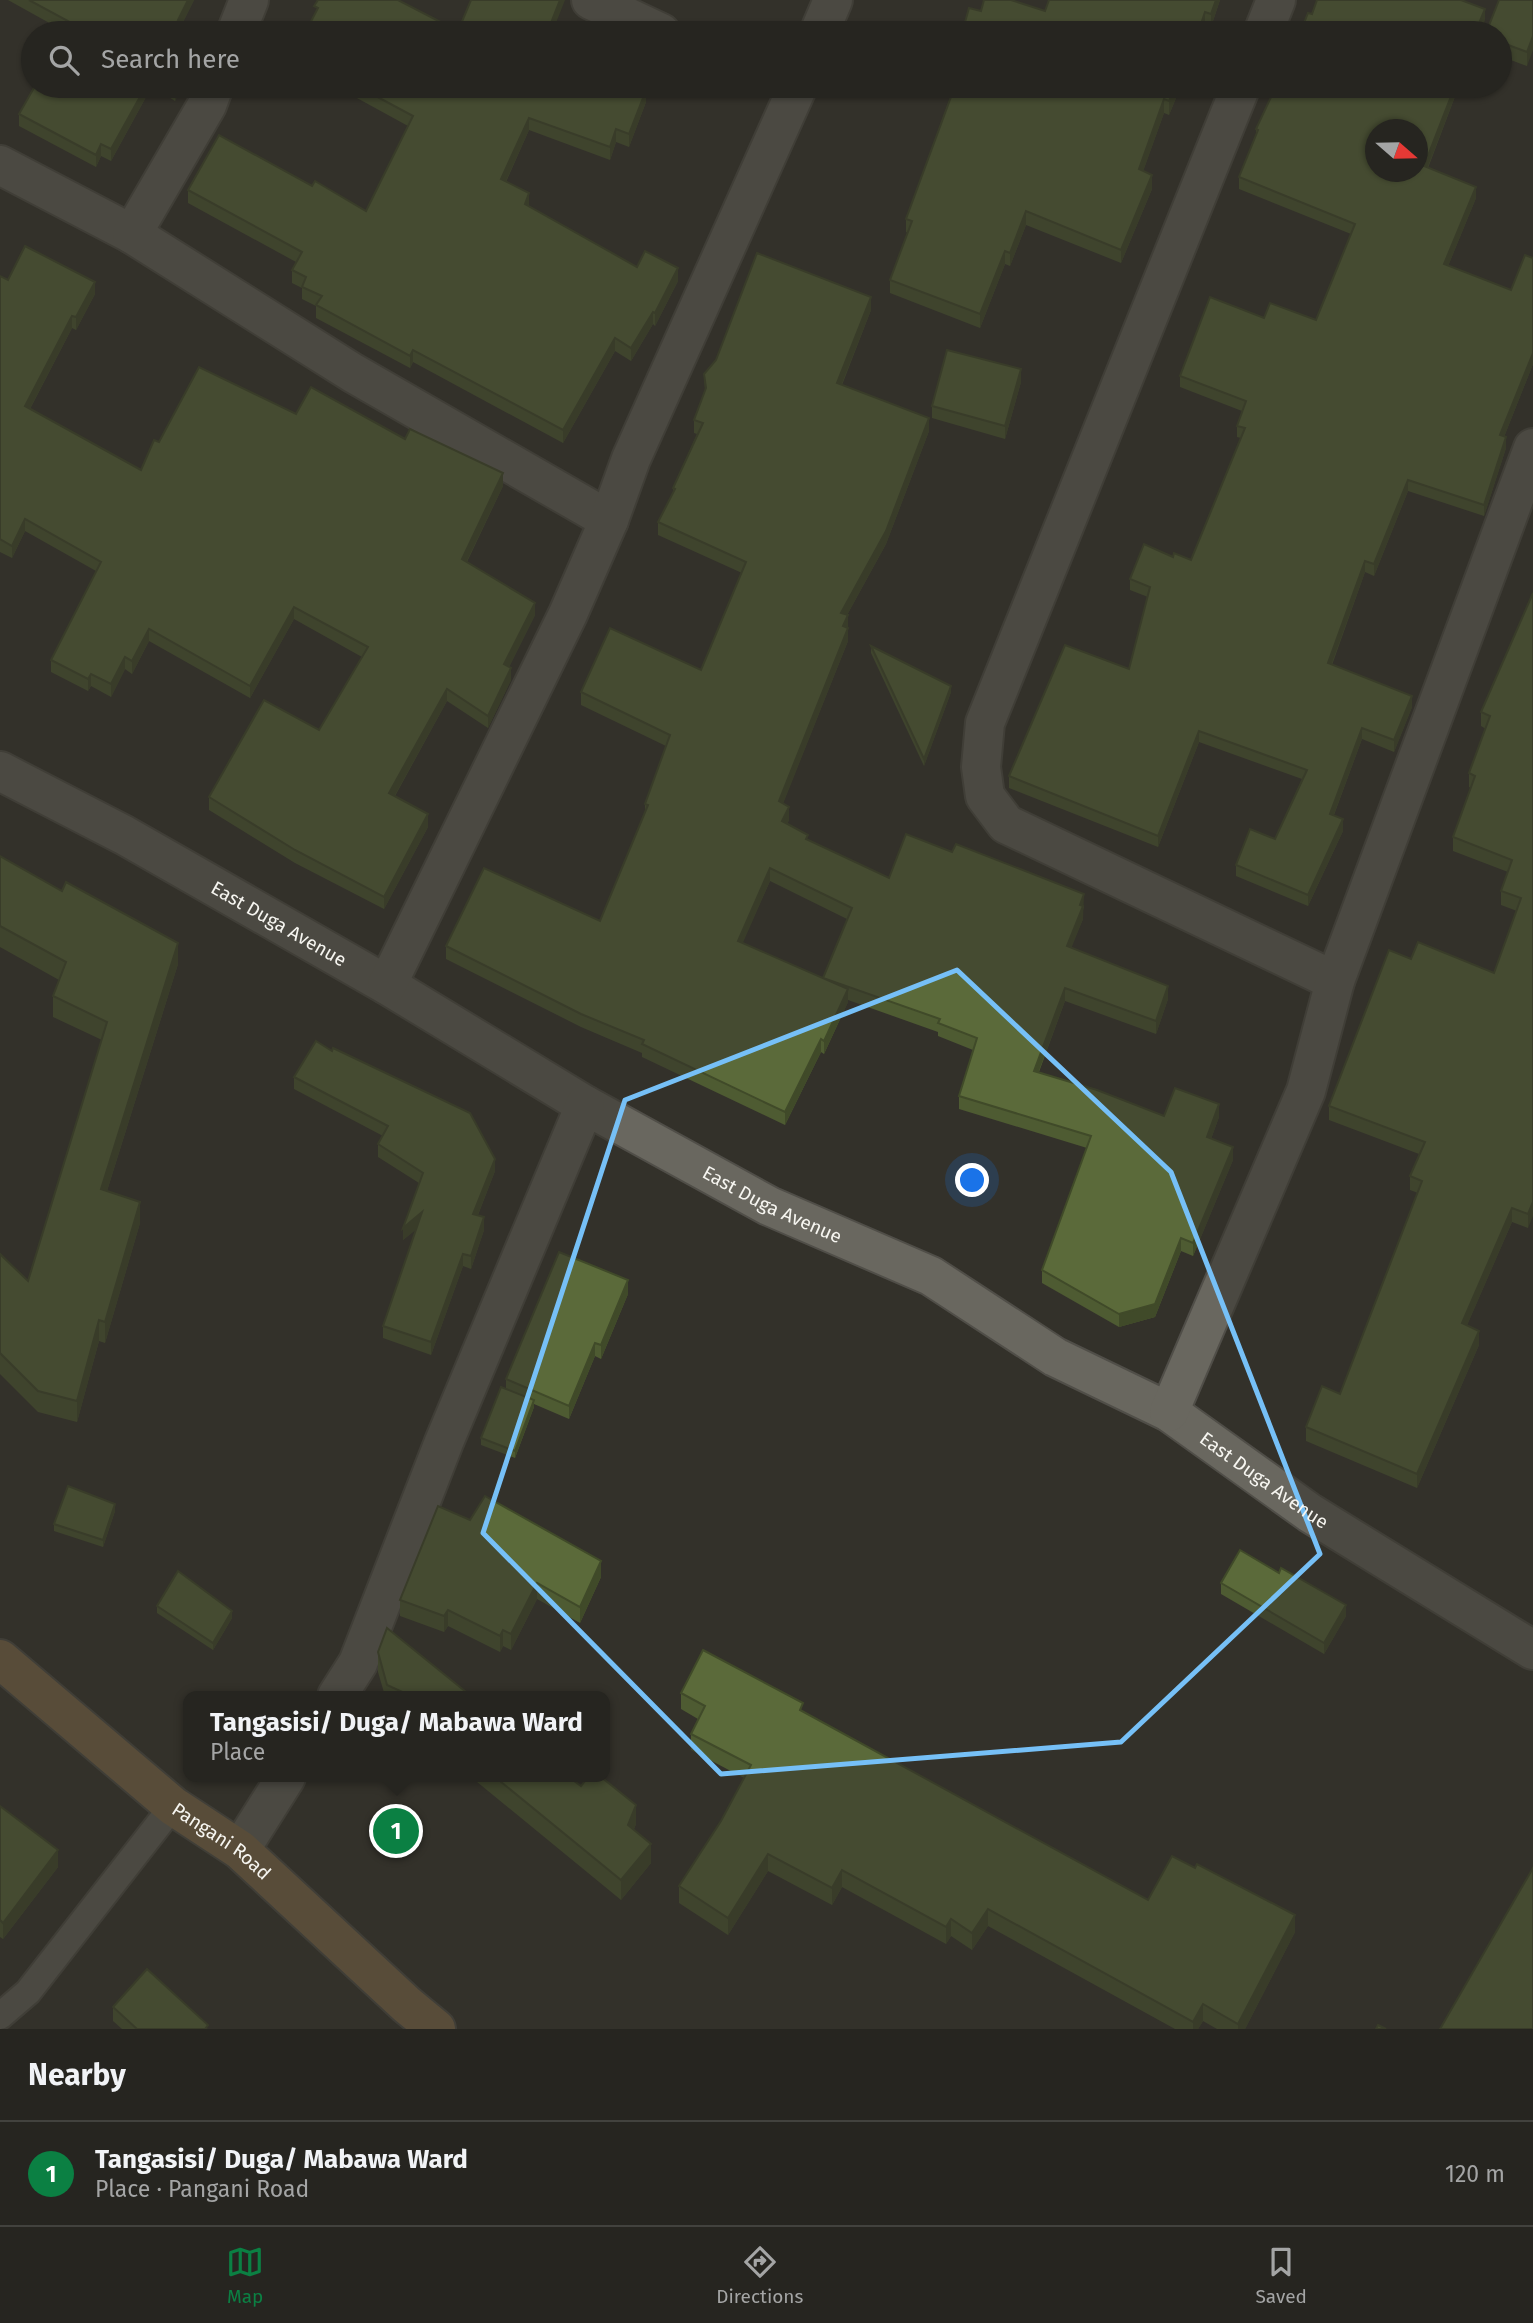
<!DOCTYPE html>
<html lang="en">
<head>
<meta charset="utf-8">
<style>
	:root { --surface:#262520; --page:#2e2d29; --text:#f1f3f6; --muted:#a4a5a5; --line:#42423e; --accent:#0b8043 }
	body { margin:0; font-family:"Fira Sans",sans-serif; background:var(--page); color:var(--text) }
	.compass { position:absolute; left:1365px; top:119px; width:63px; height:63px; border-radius:50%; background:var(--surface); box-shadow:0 2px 5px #0004; rotate:110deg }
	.you { position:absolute; left:973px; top:1181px; width:24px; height:24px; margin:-18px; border:5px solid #fff; border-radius:50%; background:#1a73e8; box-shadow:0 0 0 10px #1a73e833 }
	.badge { display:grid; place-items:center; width:46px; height:46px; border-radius:50%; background:var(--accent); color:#fff; font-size:23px; font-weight:700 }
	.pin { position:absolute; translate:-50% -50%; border:4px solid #fff; box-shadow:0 2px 7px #0006 }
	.popup { position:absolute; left:183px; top:1691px; width:427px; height:91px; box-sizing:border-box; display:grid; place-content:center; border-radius:14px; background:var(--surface); filter:drop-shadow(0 2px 5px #0005); font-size:23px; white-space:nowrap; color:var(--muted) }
	.popup b { font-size:26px; color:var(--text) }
	.popup::after { content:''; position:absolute; left:50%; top:100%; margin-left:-14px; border:14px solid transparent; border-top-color:var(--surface) }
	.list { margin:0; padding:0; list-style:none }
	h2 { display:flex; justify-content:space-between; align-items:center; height:91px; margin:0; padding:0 28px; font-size:30px }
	h2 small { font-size:23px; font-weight:400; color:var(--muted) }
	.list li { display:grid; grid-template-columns:46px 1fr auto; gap:21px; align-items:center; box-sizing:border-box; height:105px; padding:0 28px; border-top:2px solid var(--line) }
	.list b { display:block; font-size:26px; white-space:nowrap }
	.list p { margin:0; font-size:23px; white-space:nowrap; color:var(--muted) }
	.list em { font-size:23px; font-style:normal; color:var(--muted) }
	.icon { flex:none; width:38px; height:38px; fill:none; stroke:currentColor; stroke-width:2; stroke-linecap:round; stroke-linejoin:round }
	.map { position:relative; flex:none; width:1533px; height:2029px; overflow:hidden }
	.search { position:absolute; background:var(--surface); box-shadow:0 2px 5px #0004; left:21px; right:21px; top:21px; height:77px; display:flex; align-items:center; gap:18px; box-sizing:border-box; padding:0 24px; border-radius:38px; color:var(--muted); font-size:26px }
	.sheet { height:196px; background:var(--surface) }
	nav { display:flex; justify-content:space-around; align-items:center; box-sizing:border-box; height:98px; border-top:2px solid var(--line); background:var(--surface); font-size:19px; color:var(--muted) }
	nav a { display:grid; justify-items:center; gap:4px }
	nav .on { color:var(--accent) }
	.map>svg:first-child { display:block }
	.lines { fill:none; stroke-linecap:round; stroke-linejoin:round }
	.service-casing { stroke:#504e48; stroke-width:30 }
	.minor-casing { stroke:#504e48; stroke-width:42 }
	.secondary-casing { stroke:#504e48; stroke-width:42 }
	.service { stroke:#69675f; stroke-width:26 }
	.minor { stroke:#69675f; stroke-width:38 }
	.secondary { stroke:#866e4d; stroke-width:38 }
	.wall { fill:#4e5b32; fill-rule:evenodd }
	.shaded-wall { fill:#404a29 }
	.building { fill:#5b6a3a; stroke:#404a29; stroke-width:2; fill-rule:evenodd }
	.marked { fill:none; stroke:#76c0f7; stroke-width:5; stroke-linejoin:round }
	.labels { text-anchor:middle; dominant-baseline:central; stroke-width:5; stroke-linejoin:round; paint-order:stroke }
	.street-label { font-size:19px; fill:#f6f5f0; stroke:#292720 }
</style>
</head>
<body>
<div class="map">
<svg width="1533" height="2029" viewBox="0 0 1533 2029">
	<rect width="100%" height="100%" fill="#33312a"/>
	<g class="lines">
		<!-- service casing -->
		<g class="service-casing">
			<polyline id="service" points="0,2016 28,1992 173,1806"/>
		</g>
		<!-- minor casing -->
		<g class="minor-casing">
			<g id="minor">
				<polyline points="591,0 661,33"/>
				<polyline points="236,33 249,0"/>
				<polyline points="819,33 833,0"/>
				<polyline points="1263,33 1276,0"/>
				<polyline points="1241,86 985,723 981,767 985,796 1006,824 1335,981"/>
				<polyline points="0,165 132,234 353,373 609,520"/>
				<polyline points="132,234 207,105 214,86"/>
				<path id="s1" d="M0 771 124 835 387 985 585 1105 769 1206 931 1276 1055 1357 1169 1412 1310 1513 1533 1650"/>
				<polyline points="387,985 568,614 609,520 631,459 798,86"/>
				<polyline points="1169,1412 1306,1091 1335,981 1533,448"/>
				<polyline points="337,1696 358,1663 444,1442 585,1105"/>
				<polyline points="240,1850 286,1777"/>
			</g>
		</g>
		<!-- secondary casing -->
		<g class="secondary-casing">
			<g id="secondary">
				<path id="s2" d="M0 1659 173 1806 240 1850 407 2005 436 2029"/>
			</g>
		</g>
		<!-- service -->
		<use href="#service" class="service"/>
		<!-- minor -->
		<use href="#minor" class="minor"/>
		<!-- secondary -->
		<use href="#secondary" class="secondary"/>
	</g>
	<!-- wall -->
	<g class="wall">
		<polygon points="8,0 194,0 183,22 62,30"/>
		<polygon points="1220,0 1211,27 1205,25 1202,33 962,33 981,11 1045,11"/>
		<polygon points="1533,0 1527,66 1500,56 1500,33"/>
		<polygon points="35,86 182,86 175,101 152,86 111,161 101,156 96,167 19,126 19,114"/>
		<polygon points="335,86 635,86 646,102 629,147 616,142 610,160 529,130 506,182 529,206 637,267 678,281 655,326 653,324 631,361 615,351 563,443 413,362 410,368 316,318 316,306 302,299 302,288 292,283 292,270 296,262 188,203 188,190 312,186 366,211 408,126"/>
		<polygon points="948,86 1181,86 1169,115 1164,113 1143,171 1152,189 1121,263 1026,225 1010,266 1005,264 980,328 890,293 890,280 908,233 906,232 906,219 951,95 948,93"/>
		<polygon points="1280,86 1459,86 1428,168 1476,198 1448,266 1511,290 1533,258 1533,364 1504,437 1506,448 1484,516 1408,491 1374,576 1365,572 1332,665 1412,707 1394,752 1362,739 1334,815 1343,831 1308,906 1236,876 1236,865 1275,839 1302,779 1199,742 1158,847 1009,788 1009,776 1129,669 1148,597 1130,590 1130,579 1173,557 1191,560 1241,438 1237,437 1237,426 1242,411 1180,387 1180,376 1264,318 1316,320 1351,234 1239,189 1239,177 1256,135 1256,129 1276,96"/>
		<polygon points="0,276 8,280 95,294 76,330 72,328 30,409 141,470 159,442 296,414 405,439 503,486 467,562 535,615 509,667 511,680 488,728 447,701 395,796 428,827 384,909 295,863 209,810 209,797 319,730 362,657 294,619 250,698 149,641 132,674 125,669 111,697 91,686 88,691 51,672 51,660 96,571 25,531 12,558 0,552"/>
		<path d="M871 310 842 385 929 431 886 544 847 615 848 641 783 803 789 820 787 824 808 840 889 878 1084 907 1083 910V919L1071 947 1168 999 1156 1034 1065 1001 1039 1072 1164 1116 1219 1117 1211 1139 1233 1160 1193 1256 1181 1251 1155 1317 1119 1327 1042 1283V1270L1087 1148 959 1109V1096L973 1050 938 1036V1032L848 1000V1002L824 1054 821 1052 785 1125 642 1057V1053L581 1027 446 959V946L600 921 645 813V804L666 746 581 705V692L701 670 742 573 658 535V522L673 492V488L697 434 694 433V420L705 391 704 374ZM770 881 847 919 823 978 742 943Z"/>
		<polygon points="1021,382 1005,439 932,418 932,406"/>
		<polygon points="1533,593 1528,1228 1512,1222 1467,1325 1479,1345 1417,1488 1306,1441 1306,1427 1340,1394 1418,1193 1410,1190 1410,1176 1419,1154 1329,1120 1329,1106 1411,959 1494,973 1517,911 1501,905 1501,891 1508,872 1453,851 1453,837 1471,788 1469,787 1469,773 1486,729 1481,726 1481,712"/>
		<polygon points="871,646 951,692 924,766 871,653"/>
		<polygon points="0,856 178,964 107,1191 140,1223 105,1343 99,1341 77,1422 38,1412 0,1374 0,1254 28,1281 102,1040 53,1017 53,996 59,980 0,947"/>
		<polygon points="294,1077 495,1171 478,1215 484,1230 471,1269 463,1266 431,1355 383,1338 383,1326 416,1229 403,1240 419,1183 378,1157 378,1144 383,1136 294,1089"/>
		<polygon points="628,1294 601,1359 595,1356 569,1419 534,1404 534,1407 515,1458 481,1445 481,1438 506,1389 506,1379"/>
		<polygon points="438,1506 601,1577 580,1623 537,1599 511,1650 503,1646 500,1652 448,1626 444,1632 400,1616 400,1600"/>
		<polygon points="115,1511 103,1547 54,1531 54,1524"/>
		<polygon points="1221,1583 1346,1616 1324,1654 1221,1594"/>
		<polygon points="157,1606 232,1618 213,1650 157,1613"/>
		<polygon points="378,1652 471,1696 385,1696 378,1672"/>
		<polygon points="681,1693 803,1712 1148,1900 1295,1932 1245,2029 1217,2029 1203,2021 1198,2029 1175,2029 988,1926 972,1950 951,1936 946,1944 842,1887 832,1905 768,1871 728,1935 679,1903 679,1886 721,1821 744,1778 691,1750 691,1734 698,1719 681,1709"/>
		<polygon points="471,1777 569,1777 581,1786 636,1824 634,1829 651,1863 621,1900"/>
		<polygon points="0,1806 58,1867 3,1939 0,1937"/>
		<polygon points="113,2007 208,2029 122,2029 113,2021"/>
	</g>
	<!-- shaded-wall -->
	<g class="shaded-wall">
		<polygon points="188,0 194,0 178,32 178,20"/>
		<polygon points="560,0 565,0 552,33 547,33"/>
		<polygon points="1216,0 1220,0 1211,27 1211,14"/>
		<polygon points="1485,9 1485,20 1480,33 1475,33"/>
		<polygon points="1205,12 1205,25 1202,33 1198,33"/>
		<polygon points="1533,36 1533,50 1527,66 1527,52"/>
		<polygon points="146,86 152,86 111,161 111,149"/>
		<polygon points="176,86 182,86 175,101 175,89"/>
		<polygon points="1176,86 1181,86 1169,115 1169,101"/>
		<polygon points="1455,86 1459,86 1424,177 1424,166"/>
		<polygon points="646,90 646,102 629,147 629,134"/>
		<polygon points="1164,99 1164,113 1139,183 1139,169"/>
		<polygon points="529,118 529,130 501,192 501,179"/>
		<polygon points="616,129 616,142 610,160 610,147"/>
		<polygon points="101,144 101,156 96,167 96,155"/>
		<polygon points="1152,175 1152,189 1121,263 1121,250"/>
		<polygon points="1476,187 1476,198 1444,276 1444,264"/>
		<polygon points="529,193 529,206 525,204"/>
		<polygon points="1026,211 1026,225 1010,266 1010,253"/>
		<polygon points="1005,251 1005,264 980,328 980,314"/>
		<polygon points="678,268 678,281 655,326 655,313"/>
		<polygon points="95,282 95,294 76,330 76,317"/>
		<polygon points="871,297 871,310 837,396 837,383"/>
		<polygon points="653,312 653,324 631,361 631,348"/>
		<polygon points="72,316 72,328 25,418 25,406"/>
		<polygon points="615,338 615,351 563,443 563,430"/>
		<polygon points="413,350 413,362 410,368 410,356"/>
		<polygon points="1533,353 1533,364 1500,447 1500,435"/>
		<polygon points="1021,369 1021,382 1005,439 1005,426"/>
		<polygon points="929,418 929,431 886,544 841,626 841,613"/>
		<polygon points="1506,437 1506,448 1484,516 1484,505"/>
		<polygon points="503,473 503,486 462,571 462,559"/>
		<polygon points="1408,480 1408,491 1374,576 1374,564"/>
		<polygon points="25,519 25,531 12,558 12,546"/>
		<polygon points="1365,561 1365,572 1328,674 1328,663"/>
		<polygon points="535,603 535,615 504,677 504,664"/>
		<polygon points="294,607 294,619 250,698 250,686"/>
		<polygon points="848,615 848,628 843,626"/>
		<polygon points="848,628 848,641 779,814 779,801"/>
		<polygon points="149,629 149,641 132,674 132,661"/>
		<polygon points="125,657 125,669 111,697 111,684"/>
		<polygon points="511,668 511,680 488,728 488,716"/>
		<polygon points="91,674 91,686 88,691 88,679"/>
		<polygon points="951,686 951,692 924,766 924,759"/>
		<polygon points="447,689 447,701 389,806 389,793"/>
		<polygon points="1412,696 1412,707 1394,752 1394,740"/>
		<polygon points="1362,728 1362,739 1330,825 1330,814"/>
		<polygon points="1199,731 1199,742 1158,847 1158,836"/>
		<polygon points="789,807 789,820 782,834 782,821"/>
		<polygon points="428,814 428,827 384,909 384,897"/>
		<polygon points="1343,819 1343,831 1308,906 1308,895"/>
		<polygon points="770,868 770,881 738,954 738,941"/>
		<polygon points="1084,894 1083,919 1067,959 1067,946"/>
		<polygon points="178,943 178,964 101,1210 101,1189"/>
		<polygon points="1168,986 1168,999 1156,1034 1156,1021"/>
		<polygon points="1065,988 1065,1001 1034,1084 1034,1071"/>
		<polygon points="848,989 848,1002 824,1054 824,1041"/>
		<polygon points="821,1039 821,1052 785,1125 785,1112"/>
		<polygon points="1219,1104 1219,1117 1207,1150 1207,1137"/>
		<polygon points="1233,1147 1233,1160 1193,1256 1193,1243"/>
		<polygon points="495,1159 495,1171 473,1227 473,1214"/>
		<polygon points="140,1202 140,1223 105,1343 105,1322"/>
		<polygon points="1533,1202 1533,1216 1528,1228 1528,1214"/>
		<polygon points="1512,1208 1512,1222 1462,1337 1462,1323"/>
		<polygon points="422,1212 422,1225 403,1240 403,1228"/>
		<polygon points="484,1217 484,1230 471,1269 471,1256"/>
		<polygon points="1181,1238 1181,1251 1155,1317 1119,1327 1119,1314"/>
		<polygon points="463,1254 463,1266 431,1355 431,1342"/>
		<polygon points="628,1280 628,1294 601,1359 601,1345"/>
		<polygon points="99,1320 99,1341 77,1422 77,1401"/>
		<polygon points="1479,1331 1479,1345 1417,1488 1417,1474"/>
		<polygon points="595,1343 595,1356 569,1419 569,1406"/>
		<polygon points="534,1400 534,1407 515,1458 515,1451"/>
		<polygon points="115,1504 115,1511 103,1547 103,1540"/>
		<polygon points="601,1561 601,1577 580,1623 580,1607"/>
		<polygon points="537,1583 537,1599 511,1650 511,1634"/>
		<polygon points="1346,1605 1346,1616 1324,1654 1324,1643"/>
		<polygon points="448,1610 448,1626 444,1632 444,1616"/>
		<polygon points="232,1611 232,1618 213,1650 213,1643"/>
		<polygon points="503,1630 503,1646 500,1652 500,1636"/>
		<polygon points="636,1805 636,1824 628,1844 628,1825"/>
		<polygon points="651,1844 651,1863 621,1900 621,1880"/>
		<polygon points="58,1850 58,1867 3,1939 3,1923"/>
		<polygon points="768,1854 768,1871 728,1935 728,1918"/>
		<polygon points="842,1870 842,1887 832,1905 832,1888"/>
		<polygon points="988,1909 988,1926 972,1950 972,1933"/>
		<polygon points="1295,1915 1295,1932 1245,2029 1238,2029 1238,2024"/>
		<polygon points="951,1919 951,1936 946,1944 946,1927"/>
		<polygon points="1203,2004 1203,2021 1198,2029 1193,2029 1193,2022"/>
	</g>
	<!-- building -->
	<g class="building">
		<polygon points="29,0 188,0 178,20 203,32 203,33 59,33 68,21"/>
		<polygon points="318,0 398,0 458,31 471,0 560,0 547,33 305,33 318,8 314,6"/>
		<polygon points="984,0 1011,0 1045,11 1049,0 1216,0 1211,14 1205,12 1198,33 962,33 969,8 981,11"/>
		<polygon points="1317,0 1461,0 1485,9 1475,33 1300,33 1308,13 1312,14"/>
		<polygon points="1499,0 1533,0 1533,36 1527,52 1500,42 1500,33 1486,33"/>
		<polygon points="35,86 146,86 111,149 101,144 96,155 19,114"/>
		<polygon points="357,86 635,86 646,90 629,134 616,129 610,147 529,118 501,179 529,193 525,204 637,267 645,251 678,268 655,313 653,312 631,348 615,338 563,430 413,350 410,356 316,305 322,296 302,287 306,277 292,270 302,252 188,190 219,135 312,186 315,181 366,211 413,116"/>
		<polygon points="955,86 1176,86 1169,101 1164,99 1139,169 1152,175 1121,250 1026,211 1010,253 1005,251 980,314 890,280 912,221 906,219"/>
		<path d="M1280 86H1455L1424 166 1476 187 1444 264 1511 290 1525 255 1533 258V353L1500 435 1506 437 1484 505 1408 480 1374 564 1365 561 1328 663 1412 696 1394 740 1362 728 1330 814 1343 819 1308 895 1236 865 1250 829 1275 839 1307 770 1199 731 1158 836 1009 776 1065 645 1129 669 1150 587 1130 579 1144 544 1173 557 1174 553 1191 560 1245 428 1237 426 1246 401 1180 376 1210 297 1264 318 1270 303 1316 320 1355 224 1239 177 1258 130 1256 129 1272 95 1276 96ZM1376 130H1418V172H1376Z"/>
		<polygon points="25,246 95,282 76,317 72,316 25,406 141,470 154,440 159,442 199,367 296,414 311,387 405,439 410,429 503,473 462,559 535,603 504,664 511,668 488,716 447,689 389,793 428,814 384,897 295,850 209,797 264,700 319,730 368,647 294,607 250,686 149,629 132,661 125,657 111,684 91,674 88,679 51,660 101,562 25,519 12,546 0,539 0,276 8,280"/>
		<polygon points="757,253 871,297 837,383 929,418 886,531 841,613 848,615 843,626 848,628 779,801 789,807 782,821 808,835 806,839 889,878 906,834 952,852 956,844 1084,894 1080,905 1083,906 1067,946 1168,986 1156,1021 1065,988 1034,1071 1097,1090 1164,1116 1175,1088 1219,1104 1207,1137 1233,1147 1193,1243 1181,1238 1155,1304 1119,1314 1042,1270 1091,1136 959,1096 977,1038 938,1023 940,1019 823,978 852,908 770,868 738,941 848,989 824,1041 821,1039 785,1112 642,1044 644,1040 581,1014 446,946 484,868 600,921 648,805 645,804 670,735 581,692 610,628 701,670 746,562 658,522 675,489 673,488 703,423 694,420 706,388 704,374 716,360"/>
		<polygon points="947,350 1021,369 1005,426 932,406"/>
		<polygon points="1533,593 1533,1202 1528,1214 1512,1208 1462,1323 1479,1331 1417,1474 1306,1427 1322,1386 1340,1394 1422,1181 1410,1176 1425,1142 1329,1106 1389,950 1411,959 1418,942 1494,973 1521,898 1501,891 1512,860 1453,837 1475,776 1469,773 1490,716 1481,712"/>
		<polygon points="871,646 951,686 924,759"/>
		<polygon points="0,856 62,891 66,882 178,943 101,1189 140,1202 105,1322 99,1320 77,1401 38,1391 0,1353 0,1254 28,1281 107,1022 53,996 66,962 0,926"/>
		<polygon points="316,1041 332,1051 333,1048 470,1113 495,1159 473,1214 484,1217 471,1256 463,1254 431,1342 383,1326 422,1212 403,1228 423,1173 378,1144 388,1126 294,1077"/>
		<polygon points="559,1252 628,1280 601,1345 595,1343 569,1406 506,1379"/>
		<polygon points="501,1387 534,1400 515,1451 481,1438"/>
		<polygon points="68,1486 115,1504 103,1540 54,1524"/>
		<polygon points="485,1496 601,1561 580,1607 537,1583 511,1634 503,1630 500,1636 448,1610 444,1616 400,1600 438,1506 470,1520"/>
		<polygon points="1240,1550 1279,1573 1281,1568 1346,1605 1324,1643 1221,1583"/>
		<polygon points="178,1571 232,1611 213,1643 157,1606"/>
		<polygon points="387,1628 471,1696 411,1696 387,1685 378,1652"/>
		<polygon points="703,1650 803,1703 800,1710 1148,1900 1172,1856 1195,1868 1197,1864 1295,1915 1238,2024 1203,2004 1193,2022 988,1909 972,1933 951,1919 946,1927 842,1870 832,1888 768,1854 728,1918 679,1886 721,1821 751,1765 691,1734 705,1706 681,1693"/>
		<polygon points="495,1777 569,1777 581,1786 588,1777 601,1777 636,1805 628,1825 651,1844 621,1880"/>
		<polygon points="0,1806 58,1850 3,1923 0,1920"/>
		<polygon points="1533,1868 1533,2029 1440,2029"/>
		<polygon points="147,1969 208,2025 205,2029 137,2029 113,2007"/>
		<polygon points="1378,2025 1386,2029 1376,2029"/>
	</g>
	<!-- marked area -->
	<path d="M0 0H1533V2029H0ZM957 970 1171 1172 1320 1554 1121 1742 721 1774 483 1533 625 1100Z" fill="#33312a" fill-opacity=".55" fill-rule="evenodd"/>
	<path class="marked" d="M957 970 1171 1172 1320 1554 1121 1742 721 1774 483 1533 625 1100Z"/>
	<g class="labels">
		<!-- street labels -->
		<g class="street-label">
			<text stroke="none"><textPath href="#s1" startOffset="318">East Duga Avenue</textPath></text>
			<text stroke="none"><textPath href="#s1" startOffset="886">East Duga Avenue</textPath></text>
			<text stroke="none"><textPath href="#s1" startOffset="1452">East Duga Avenue</textPath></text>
			<text stroke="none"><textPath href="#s2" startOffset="287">Pangani Road</textPath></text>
		</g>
	</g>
</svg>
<svg class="compass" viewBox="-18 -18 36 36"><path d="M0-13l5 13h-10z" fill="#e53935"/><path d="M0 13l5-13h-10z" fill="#a4a5a5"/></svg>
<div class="you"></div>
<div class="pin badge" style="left:396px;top:1831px">1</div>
<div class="popup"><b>Tangasisi/ Duga/ Mabawa Ward</b>Place</div>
<div class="search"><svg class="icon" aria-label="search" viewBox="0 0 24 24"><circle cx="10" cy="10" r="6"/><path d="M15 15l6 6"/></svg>Search here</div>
</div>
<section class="sheet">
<h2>Nearby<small></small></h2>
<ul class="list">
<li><span class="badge">1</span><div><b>Tangasisi/ Duga/ Mabawa Ward</b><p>Place · Pangani Road</p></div><em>120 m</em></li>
</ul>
</section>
<nav>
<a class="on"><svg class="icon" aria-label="map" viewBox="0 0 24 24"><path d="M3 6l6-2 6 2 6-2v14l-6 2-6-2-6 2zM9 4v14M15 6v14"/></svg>Map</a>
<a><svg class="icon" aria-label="directions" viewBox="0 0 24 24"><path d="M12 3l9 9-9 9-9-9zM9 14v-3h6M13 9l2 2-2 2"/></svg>Directions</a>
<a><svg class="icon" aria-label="saved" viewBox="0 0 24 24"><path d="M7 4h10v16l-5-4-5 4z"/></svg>Saved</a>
</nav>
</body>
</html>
